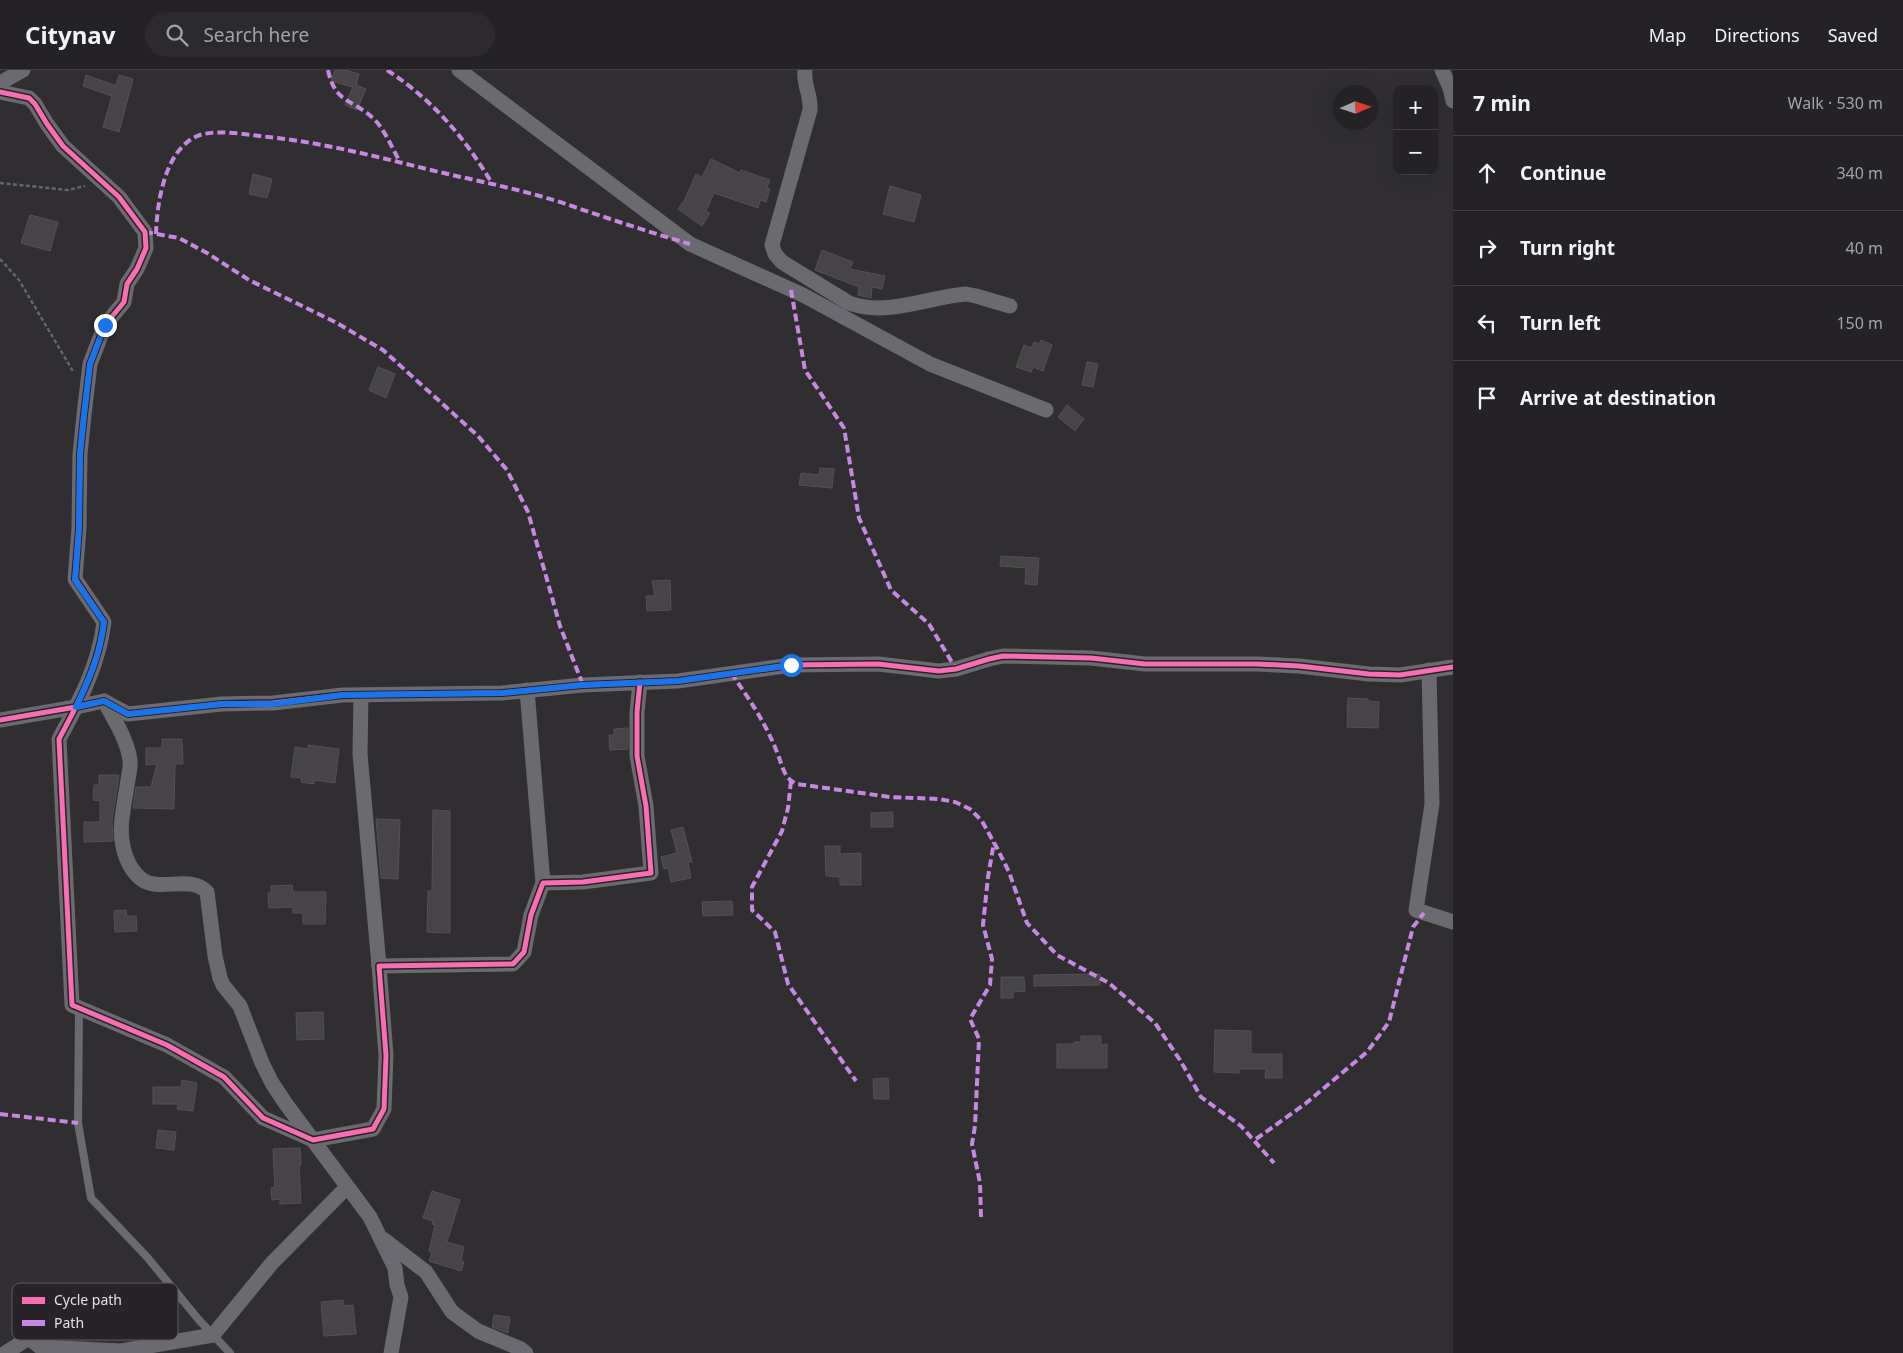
<!DOCTYPE html>
<html lang="en">
<head>
<meta charset="utf-8">
<style>
	:root { --surface:#242225; --page:#2c2a2d; --text:#f1f3f6; --muted:#a3a4a7; --line:#413f42 }
	body { margin:0; font-family:"Noto Sans",sans-serif; background:var(--page); color:var(--text) }
	.controls { position:absolute; right:15px; top:15px; display:grid; overflow:hidden; border-radius:10px; box-shadow:0 5px 20px #0002 }
	.controls button { width:45px; height:45px; display:grid; place-items:center; padding:0; border:0; border-bottom:1px solid var(--line); background:var(--surface); color:var(--text); font:25px sans-serif }
	.compass { position:absolute; left:1333px; top:15px; width:45px; height:45px; border-radius:50%; background:var(--surface); box-shadow:0 5px 20px #0002; rotate:87deg }
	.stop { position:absolute; width:15px; height:15px; margin:-11px; border:4px solid #1a73e8; border-radius:50%; background:#fff }
	.stop.end { background:#1a73e8; border-color:#fff; box-shadow:0 1px 5px #0008 }
	.list { margin:0; padding:0; list-style:none }
	h2 { display:flex; justify-content:space-between; align-items:center; height:65px; margin:0; padding:0 20px; font-size:21px }
	h2 small { font-size:16px; font-weight:400; color:var(--muted) }
	.list li { display:grid; grid-template-columns:32px 1fr auto; gap:15px; align-items:center; box-sizing:border-box; height:75px; padding:0 20px; border-top:1px solid var(--line) }
	.list b { display:block; font-size:19px; white-space:nowrap }
	.list em { font-size:16px; font-style:normal; color:var(--muted) }
	.icon { flex:none; width:28px; height:28px; fill:none; stroke:currentColor; stroke-width:2; stroke-linecap:round; stroke-linejoin:round }
	.map { position:relative; flex:none; width:1453px; height:1283px; overflow:hidden }
	header { display:flex; align-items:center; gap:30px; box-sizing:border-box; height:70px; padding:0 25px; background:var(--surface); border-bottom:1px solid var(--line) }
	header strong { font-size:24px }
	nav { display:flex; gap:28px; margin-inline-start:auto; font-size:18px }
	.search { width:350px; height:45px; background:var(--page); display:flex; align-items:center; gap:12px; box-sizing:border-box; padding:0 18px; border-radius:28px; color:var(--muted); font-size:19px }
	main { display:flex }
	aside { flex:1; background:var(--surface) }
	.map>svg:first-child { display:block }
	.building { fill:#464446; stroke:#535153 }
	.lines { fill:none; stroke-linecap:round; stroke-linejoin:round }
	.path { stroke:#67666a; stroke-width:2.5; stroke-dasharray:4 2.5; stroke-linecap:butt }
	.lane { stroke:#6b6a71; stroke-width:8 }
	.street { stroke:#6b6a71; stroke-width:15 }
	.quiet { stroke:#c787e3; stroke-width:4; stroke-dasharray:8 4; stroke-linecap:butt }
	.cycleway-casing { stroke:#272328; stroke-width:8 }
	.cycleway { stroke:#f96db3; stroke-width:5 }
	.route { stroke:#1a73e8; stroke-width:6 }
	.key { fill:#272328; stroke:#5f5c60; stroke-width:1 }
	.key-label { font-size:14px; fill:#e3e0e3 }
</style>
</head>
<body>
<header>
<strong>Citynav</strong>
<div class="search"><svg class="icon" aria-label="search" viewBox="0 0 24 24"><circle cx="10" cy="10" r="6"/><path d="M15 15l6 6"/></svg>Search here</div>
<nav><a>Map</a><a>Directions</a><a>Saved</a></nav>
</header>
<main>
<div class="map">
<svg width="1453" height="1283" viewBox="0 0 1453 1283">
	<rect width="100%" height="100%" fill="#302e31"/>
	<!-- building -->
	<g class="building">
		<polygon points="335,0 346,0 359,4 356,15 366,19 357,40 345,35 353,17 331,11"/>
		<polygon points="86,5 116,16 119,5 133,9 119,62 103,57 112,26 83,16"/>
		<polygon points="711,89 740,103 741,100 770,110 767,118 770,119 766,132 760,130 758,138 714,123 706,141 710,143 702,156 678,139 685,129 696,104 702,107"/>
		<polygon points="253,104 272,109 267,128 249,124"/>
		<polygon points="890,116 921,125 914,152 883,144"/>
		<polygon points="30,145 58,152 50,181 21,173"/>
		<polygon points="822,180 853,192 850,199 885,206 882,219 872,217 871,228 858,225 859,217 815,200"/>
		<polygon points="1041,270 1052,275 1043,301 1033,297 1031,302 1016,297 1024,275 1031,278 1034,272 1039,274"/>
		<polygon points="1087,292 1098,294 1093,317 1082,315"/>
		<polygon points="378,297 395,304 386,328 369,320"/>
		<polygon points="1067,335 1084,349 1075,361 1058,347"/>
		<polygon points="820,398 834,399 832,418 799,415 801,403 819,405"/>
		<polygon points="1001,486 1039,488 1037,515 1025,514 1026,498 1000,496"/>
		<polygon points="670,510 671,540 647,541 646,526 655,526 652,511"/>
		<polygon points="1348,628 1368,629 1368,631 1379,632 1378,658 1347,657"/>
		<polygon points="628,658 628,679 610,680 609,665 614,665 614,659"/>
		<polygon points="162,669 182,669 183,694 175,694 174,739 133,738 136,717 151,717 157,694 146,695 146,678 162,678"/>
		<polygon points="308,675 339,679 335,713 314,710 314,714 301,712 302,708 291,707 295,677 308,679"/>
		<polygon points="99,705 119,705 112,751 113,771 84,772 84,752 100,752 100,731 93,730 94,715 99,715"/>
		<polygon points="433,740 450,741 450,863 427,862 428,821 432,821"/>
		<polygon points="893,742 893,757 871,757 871,743"/>
		<polygon points="376,749 400,750 398,809 381,808"/>
		<polygon points="683,757 692,792 688,792 691,808 671,812 668,798 664,799 661,787 677,783 671,760"/>
		<polygon points="825,776 840,776 840,784 861,783 861,815 840,815 840,807 826,806"/>
		<polygon points="292,815 293,822 326,822 325,854 303,854 303,843 293,843 293,837 269,838 268,823 271,823 271,816"/>
		<polygon points="732,831 733,845 703,846 702,832"/>
		<polygon points="126,840 127,846 136,846 137,861 115,862 114,841"/>
		<polygon points="1100,904 1100,915 1034,916 1034,905"/>
		<polygon points="1001,907 1024,907 1025,921 1013,922 1013,928 1001,928"/>
		<polygon points="323,942 324,969 297,970 296,943"/>
		<polygon points="1215,960 1251,961 1251,984 1282,984 1282,1008 1265,1008 1266,999 1239,999 1239,1003 1214,1002"/>
		<polygon points="1081,966 1101,966 1101,975 1107,974 1107,998 1057,998 1057,974 1074,974 1074,972 1081,972"/>
		<polygon points="888,1008 889,1029 874,1029 873,1009"/>
		<polygon points="182,1010 197,1013 193,1041 177,1039 178,1034 153,1034 153,1017 181,1017"/>
		<polygon points="158,1060 176,1062 174,1080 156,1078"/>
		<polygon points="300,1078 301,1095 299,1095 301,1133 280,1134 280,1129 272,1130 271,1118 275,1117 273,1079"/>
		<polygon points="432,1121 460,1130 447,1172 464,1177 461,1190 464,1192 461,1201 429,1191 432,1183 429,1181 435,1155 432,1154 433,1151 423,1148"/>
		<polygon points="343,1230 344,1236 353,1235 356,1264 324,1266 321,1232"/>
		<polygon points="494,1245 510,1247 508,1263 492,1257"/>
	</g>
	<g class="lines">
		<!-- path -->
		<g class="path">
			<polyline points="0,113 68,120 85,116"/>
			<polyline points="0,189 19,210 74,303"/>
		</g>
		<!-- lane -->
		<polyline class="lane" points="79,938 78,1053 91,1128 147,1187 199,1250 230,1283"/>
		<!-- street -->
		<g class="street">
			<polyline points="459,0 690,174 803,225 930,294 1046,340"/>
			<path d="M805 0C803 15 811 23 810 40L772 175 775 184 782 192 849 233C887 247 928 227 966 224L976 226 1010 236"/>
			<polyline points="1442,0 1450,18 1453,31"/>
			<polyline points="0,13 23,0"/>
			<path d="M0 22 29 28 35 34 47 54 63 76 119 127 145 162 146 178 137 199 127 214 124 232 105 255 90 294 84 345 80 384 79 458 75 509 104 552C99 595 79 632 59 669L72 935 167 975 224 1007 263 1048 313 1070 373 1059 384 1039 386 985 379 896 513 894 524 882 531 845 543 813 583 812 651 803 646 736 637 686V642L640 612"/>
			<polyline points="1429,600 1432,734 1416,840 1453,852"/>
			<polyline points="527,620 543,813"/>
			<polyline points="361,625 360,684 379,896"/>
			<path d="M104 631C114 649 127 669 130 690 131 698 128 708 127 716 123 742 117 763 126 787 129 795 135 804 141 809 160 823 189 804 207 822L215 886 220 908 223 915 240 936 262 993 272 1013 286 1034 370 1147 395 1198 397 1215 401 1227 391 1283"/>
			<polyline points="0,650 76,637 104,631 128,644 222,634 273,633 343,625 502,623 583,615 678,611 791,595 878,594 939,601 956,599 989,589 1003,586 1091,588 1145,594 1257,594 1299,596 1369,604 1400,605 1453,597"/>
			<polyline points="383,1169 426,1202 452,1242 478,1261 521,1279 526,1283"/>
			<polyline points="5,1283 29,1268 40,1277 121,1281 213,1265 272,1193 347,1117"/>
		</g>
		<!-- quiet -->
		<g class="quiet">
			<path d="M328 0C335 34 353 29 374 49 385 60 392 78 400 92"/>
			<path d="M387 0C434 31 465 68 493 115"/>
			<polyline points="145,162 179,168 207,183 249,210 335,252 383,280 478,366 507,400 528,442 560,556 583,615"/>
			<path d="M156 164C157 132 165 77 200 65 218 59 249 65 268 67 326 73 382 88 439 102 478 111 518 119 557 131 601 146 645 161 690 174"/>
			<polyline points="791,220 805,300 844,358 859,448 891,520 929,554 956,599"/>
			<path d="M731 603C750 630 767 655 778 685 783 697 784 709 797 714L890 727 939 729 955 732 970 739 982 751 997 778 1009 802 1027 853 1057 885 1109 913 1155 953 1180 990 1201 1027 1241 1056 1274 1093"/>
			<polyline points="791,711 788,738 782,761 752,817 752,840 775,862 788,914 856,1011"/>
			<polyline points="0,1044 78,1053"/>
			<polyline points="1256,1069 1305,1034 1367,982 1389,952 1413,857 1424,843"/>
			<polyline points="981,1147 980,1113 972,1074 975,1056 979,969 970,949 990,915 992,889 983,855 988,807 994,772"/>
		</g>
		<!-- cycleway casing -->
		<g class="cycleway-casing">
			<g id="cycleway">
				<path d="M0 22 29 28 35 34 47 54 63 76 119 127 145 162 146 178 137 199 127 214 124 232 105 255 90 294 84 345 80 384 79 458 75 509 104 552C99 595 79 632 59 669L72 935 167 975 224 1007 263 1048 313 1070 373 1059 384 1039 386 985 379 896 513 894 524 882 531 845 543 813 583 812 651 803 646 736 637 686V642L640 612"/>
				<polyline points="0,650 76,637 104,631 128,644 222,634 273,633 343,625 502,623 583,615 678,611 791,595 878,594 939,601 956,599 989,589 1003,586 1091,588 1145,594 1257,594 1299,596 1369,604 1400,605 1453,597"/>
			</g>
		</g>
		<!-- cycleway -->
		<use href="#cycleway" class="cycleway"/>
	</g>
	<g class="lines">
		<!-- route -->
		<path class="route" d="M105 255 90 294 84 345 80 384 79 458 75 510 104 552C100 585 90 607 76 637L104 631 128 644 222 634H273L343 625 502 623 583 615 678 611 791 595"/>
	</g>
	<!-- legend -->
	<rect x="12" y="1213" width="166" height="57" rx="8" class="key"/>
	<rect x="22" y="1227" width="23" height="7" fill="#f96db3"/>
	<rect x="22" y="1250" width="23" height="6" fill="#c787e3"/>
	<g class="key-label">
		<text x="54" y="1235">Cycle path</text>
		<text x="54" y="1258">Path</text>
	</g>
</svg>
<div class="controls">
<button>+</button>
<button>−</button>
</div>
<svg class="compass" viewBox="-18 -18 36 36"><path d="M0-13l5 13h-10z" fill="#e53935"/><path d="M0 13l5-13h-10z" fill="#a3a4a7"/></svg>
<div class="stop" style="left:791px;top:595px"></div>
<div class="stop end" style="left:105px;top:255px"></div>
</div>
<aside>
<h2>7 min<small>Walk · 530 m</small></h2>
<ul class="list">
<li><svg class="icon" aria-label="ahead" viewBox="0 0 24 24"><path d="M12 20V5M6 11l6-6 6 6"/></svg><div><b>Continue</b></div><em>340 m</em></li>
<li><svg class="icon" aria-label="right" viewBox="0 0 24 24"><path d="M7 20v-9h11M14 6l5 5-5 5"/></svg><div><b>Turn right</b></div><em>40 m</em></li>
<li><svg class="icon" aria-label="left" viewBox="0 0 24 24"><path d="M17 20v-9H6M10 6l-5 5 5 5"/></svg><div><b>Turn left</b></div><em>150 m</em></li>
<li><svg class="icon" aria-label="arrive" viewBox="0 0 24 24"><path d="M6 21V4h12l-3 4 3 4H6"/></svg><div><b>Arrive at destination</b></div></li>
</ul>
</aside>
</main>
</body>
</html>
